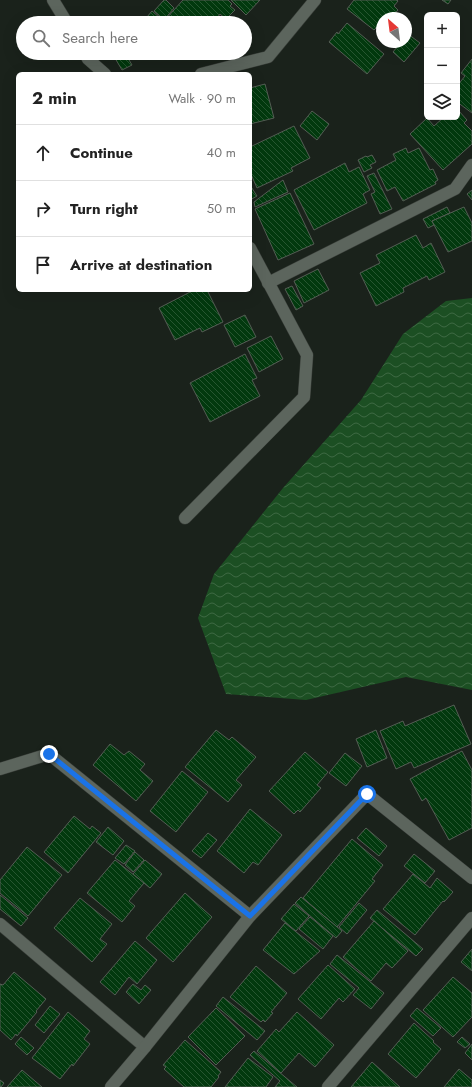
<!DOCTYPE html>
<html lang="en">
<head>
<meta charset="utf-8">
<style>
	:root { --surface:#fff; --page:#f6f6f6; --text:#222; --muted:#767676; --line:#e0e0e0 }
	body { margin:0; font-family:Jost,sans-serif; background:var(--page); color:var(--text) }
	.controls { position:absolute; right:12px; top:12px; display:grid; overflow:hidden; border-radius:6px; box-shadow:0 4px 16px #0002 }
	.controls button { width:36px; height:36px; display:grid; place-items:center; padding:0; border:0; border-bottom:1px solid var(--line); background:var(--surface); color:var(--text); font:20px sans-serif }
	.compass { position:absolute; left:376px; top:12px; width:36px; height:36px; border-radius:50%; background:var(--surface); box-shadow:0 4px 16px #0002; rotate:332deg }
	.stop { position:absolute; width:12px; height:12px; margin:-9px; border:3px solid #1a73e8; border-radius:50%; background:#fff }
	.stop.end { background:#1a73e8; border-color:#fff; box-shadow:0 1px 4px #0008 }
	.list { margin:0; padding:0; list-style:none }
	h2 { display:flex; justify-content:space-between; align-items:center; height:52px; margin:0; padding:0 16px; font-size:17px }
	h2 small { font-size:13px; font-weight:400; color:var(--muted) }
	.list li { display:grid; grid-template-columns:26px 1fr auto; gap:12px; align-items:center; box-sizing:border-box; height:56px; padding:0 16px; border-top:1px solid var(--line) }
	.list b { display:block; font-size:15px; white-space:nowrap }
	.list em { font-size:13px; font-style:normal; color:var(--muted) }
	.icon { flex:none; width:22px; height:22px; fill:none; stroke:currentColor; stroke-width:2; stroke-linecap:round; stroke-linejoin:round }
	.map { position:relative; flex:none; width:472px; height:1087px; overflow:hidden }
	.search { position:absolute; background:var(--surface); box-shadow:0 4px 16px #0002; left:16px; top:16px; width:236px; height:44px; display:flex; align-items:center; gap:10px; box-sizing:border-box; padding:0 14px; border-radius:22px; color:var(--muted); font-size:15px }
	.panel { position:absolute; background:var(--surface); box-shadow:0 4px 16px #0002; left:16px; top:72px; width:236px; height:220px; border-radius:6px }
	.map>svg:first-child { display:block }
	.water { fill:url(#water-waves) }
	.building { fill:url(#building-back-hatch); stroke:#545d54 }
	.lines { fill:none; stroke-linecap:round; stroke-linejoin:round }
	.street-casing { stroke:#393e39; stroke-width:13 }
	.street { stroke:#5c655d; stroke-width:12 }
	.route { stroke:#1a73e8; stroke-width:5 }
</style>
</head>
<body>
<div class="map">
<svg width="472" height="1087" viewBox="0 0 472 1087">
	<defs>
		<pattern id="water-waves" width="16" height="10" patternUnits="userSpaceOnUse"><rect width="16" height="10" fill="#1c4f23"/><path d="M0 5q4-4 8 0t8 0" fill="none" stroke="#3d6943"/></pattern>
		<pattern id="building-back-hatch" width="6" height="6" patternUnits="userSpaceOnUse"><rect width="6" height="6" fill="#02390e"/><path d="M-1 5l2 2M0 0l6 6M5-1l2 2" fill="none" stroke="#275631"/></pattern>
	</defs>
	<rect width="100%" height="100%" fill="#1a221b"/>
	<!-- water -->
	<polygon class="water" points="472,298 472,690 406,677 306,700 226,694 198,618 214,574 283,488 361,400 403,334 446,301"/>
	<!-- building -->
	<g class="building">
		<polygon points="164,0 166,0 174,8 164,20 154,11"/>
		<polygon points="183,0 228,0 232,4 230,6 235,10 226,19 220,14 217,18 222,23 156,23 161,18 164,21"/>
		<polygon points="231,0 260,0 246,15"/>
		<polygon points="354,0 397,0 398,1 394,6 398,10 391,18 382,18 382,29 378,26 374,30 347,9"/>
		<polygon points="442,0 451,0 448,4"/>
		<polygon points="152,11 160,18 155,23 142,23"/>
		<polygon points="347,23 384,54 367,74 329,42 337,32 338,34"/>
		<polygon points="408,34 420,43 404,62 393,52 401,42 406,42 406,36"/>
		<polygon points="112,53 125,53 132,65 122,70"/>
		<polygon points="472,59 472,113 457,102 457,86 465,76 461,73"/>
		<polygon points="265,84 274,118 250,124 250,88"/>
		<polygon points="458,110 467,120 464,123 472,131 472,144 443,170 410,134 427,118 434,126 444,117 457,117 457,111"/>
		<polygon points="312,111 329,124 317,140 300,126"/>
		<polygon points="294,126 310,158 291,168 293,171 257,188 250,172 250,147"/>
		<polygon points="406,148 408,153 419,148 430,170 433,169 438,180 435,182 436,184 403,201 395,187 387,191 377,170 396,160 393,154"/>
		<polygon points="372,155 376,162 370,165 372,168 364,172 358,160 366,156 367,157"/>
		<polygon points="345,163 349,172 359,167 370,190 363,194 367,203 314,230 294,190"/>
		<polygon points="374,173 392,209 380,214 371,194 375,192 367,176"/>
		<polygon points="283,180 288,192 255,207 254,202"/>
		<polygon points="250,185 257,196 250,200"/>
		<polygon points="472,190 472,200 467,194"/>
		<polygon points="290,193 314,244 278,260 255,209"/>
		<polygon points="447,207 450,213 432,221 434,225 428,228 423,219"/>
		<polygon points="464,207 472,223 472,241 448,252 432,221"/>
		<polygon points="416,235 423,248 431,243 445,272 429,280 427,276 403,288 404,292 376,306 360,273 380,263 376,255"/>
		<polygon points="318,269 329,290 304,303 294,281"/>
		<polygon points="292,286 303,306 296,310 285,289"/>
		<polygon points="194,290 207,290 223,322 202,332 200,328 175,340 159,308"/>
		<polygon points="245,315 256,337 235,347 224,325"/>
		<polygon points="271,336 283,359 259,372 247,348"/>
		<polygon points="245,354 257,378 252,380 260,396 210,422 190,383"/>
		<polygon points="454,705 471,744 414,768 411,762 396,769 380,731 403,721 405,726"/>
		<polygon points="216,730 229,740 232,737 256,757 236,780 242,785 228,802 185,767"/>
		<polygon points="376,730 387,758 367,767 356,739"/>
		<polygon points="110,744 124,755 129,751 145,764 140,770 153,781 136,801 93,765"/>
		<polygon points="462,751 472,770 472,828 449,840 426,798 422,801 410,779"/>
		<polygon points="305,752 328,772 317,785 321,788 300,812 298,810 294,814 269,791"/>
		<polygon points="345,753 362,766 346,786 329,773"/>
		<polygon points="182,771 208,792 176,832 150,811"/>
		<polygon points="250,809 282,835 258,865 253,862 244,873 217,851"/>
		<polygon points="74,816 90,829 92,826 101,833 68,873 44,852"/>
		<polygon points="108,827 124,841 113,855 96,842"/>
		<polygon points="366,828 387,846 379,856 357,838"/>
		<polygon points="208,833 217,840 201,858 192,851"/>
		<polygon points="352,839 383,865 372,879 375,881 337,927 303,898"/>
		<polygon points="126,845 135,851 124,864 115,858"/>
		<polygon points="27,847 62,875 28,916 0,893 0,880"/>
		<polygon points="135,852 144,860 133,872 125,865"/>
		<polygon points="414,854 435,871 425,883 404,866"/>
		<polygon points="115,860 144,883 129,901 135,906 122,922 87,893"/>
		<polygon points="145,860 162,874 150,888 133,874"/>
		<polygon points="413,874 430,888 437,878 453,892 444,902 443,901 415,935 383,909"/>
		<polygon points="185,893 212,917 173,962 146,938"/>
		<polygon points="0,895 28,918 21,926 0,909"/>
		<polygon points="301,897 342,931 336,938 295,903"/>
		<polygon points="80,898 112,924 100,939 107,944 92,962 54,928"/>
		<polygon points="359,903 367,910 347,934 339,927"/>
		<polygon points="294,904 309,916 296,931 281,919"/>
		<polygon points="377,910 423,949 416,956 370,918"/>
		<polygon points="310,917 333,936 323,949 299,929"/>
		<polygon points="374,921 408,951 392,968 386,963 371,981 343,957"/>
		<polygon points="285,923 320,951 294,974 263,950"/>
		<polygon points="135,941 157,960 137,984 129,977 115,995 100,982"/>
		<polygon points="472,949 472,971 461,962"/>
		<polygon points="337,955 384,993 371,1009 353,995 359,988 330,964"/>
		<polygon points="328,965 355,989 343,1002 339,998 321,1019 298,999"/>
		<polygon points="256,966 287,993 271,1012 273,1013 265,1022 263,1020 261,1022 230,997"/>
		<polygon points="14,972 46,999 36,1011 37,1012 17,1036 16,1034 11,1040 0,1030 0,984 3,985"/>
		<polygon points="453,977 472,993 472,1017 453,1037 423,1010"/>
		<polygon points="133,984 141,990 145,985 151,990 139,1004 126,992"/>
		<polygon points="223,997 265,1031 257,1040 216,1006"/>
		<polygon points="50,1006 60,1014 44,1033 35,1025"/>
		<polygon points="216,1008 245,1036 216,1065 188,1037"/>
		<polygon points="417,1008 441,1028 433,1036 410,1016"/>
		<polygon points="68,1012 90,1031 84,1039 90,1044 73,1066 72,1064 60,1079 32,1058"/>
		<polygon points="297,1012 334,1045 315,1067 299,1053 281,1073 257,1051 276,1029 279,1032"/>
		<polygon points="414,1023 434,1041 433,1042 441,1049 416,1078 388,1054"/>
		<polygon points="21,1037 34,1048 27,1055 15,1044"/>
		<polygon points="462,1037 470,1044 465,1048 457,1042"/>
		<polygon points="185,1040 221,1072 218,1076 219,1077 211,1087 184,1087 164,1069 166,1067 163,1065"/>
		<polygon points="472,1044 472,1060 465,1053"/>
		<polygon points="254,1051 297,1087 275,1087 280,1081 250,1055"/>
		<polygon points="248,1058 273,1077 266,1087 225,1087"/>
		<polygon points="372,1062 400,1087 351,1087"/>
		<polygon points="459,1069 472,1080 472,1087 444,1087"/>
		<polygon points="22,1070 42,1087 7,1087"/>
		<polygon points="0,1080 4,1083 1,1087 0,1087"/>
	</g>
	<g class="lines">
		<!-- street casing -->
		<g class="street-casing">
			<g id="street">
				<polyline points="53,0 67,23"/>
				<polyline points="85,53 88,59 105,74"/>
				<polyline points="201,74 268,57 315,0"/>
				<polyline points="268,283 455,189 472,165"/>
				<polyline points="185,518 304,397 307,355 250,248"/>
				<polyline points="0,769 49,754 250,916"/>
				<polyline points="0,924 145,1047 111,1087"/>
				<polyline points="145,1047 250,916 367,794 472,878"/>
				<polyline points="328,1087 472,918"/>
			</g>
		</g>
		<!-- street -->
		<use href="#street" class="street"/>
	</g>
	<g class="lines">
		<!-- route -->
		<polyline class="route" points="49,754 250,916 367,794"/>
	</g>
</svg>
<div class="controls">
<button>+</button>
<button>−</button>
<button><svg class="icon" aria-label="layers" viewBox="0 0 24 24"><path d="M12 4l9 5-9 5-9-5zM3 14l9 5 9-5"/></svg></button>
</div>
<svg class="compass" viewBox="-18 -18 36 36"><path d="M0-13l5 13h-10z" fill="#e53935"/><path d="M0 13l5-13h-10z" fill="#767676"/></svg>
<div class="stop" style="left:367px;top:794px"></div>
<div class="stop end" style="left:49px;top:754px"></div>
<div class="search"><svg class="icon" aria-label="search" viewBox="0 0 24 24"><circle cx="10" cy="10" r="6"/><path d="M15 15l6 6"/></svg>Search here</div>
<section class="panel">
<h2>2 min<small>Walk · 90 m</small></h2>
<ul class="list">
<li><svg class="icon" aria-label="ahead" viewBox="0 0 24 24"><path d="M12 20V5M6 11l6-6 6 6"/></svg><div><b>Continue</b></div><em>40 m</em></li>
<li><svg class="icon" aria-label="right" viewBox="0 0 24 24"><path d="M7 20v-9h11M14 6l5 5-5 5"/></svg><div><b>Turn right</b></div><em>50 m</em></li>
<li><svg class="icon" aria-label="arrive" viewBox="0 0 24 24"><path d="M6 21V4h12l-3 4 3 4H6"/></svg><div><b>Arrive at destination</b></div></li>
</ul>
</section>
</div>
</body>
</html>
